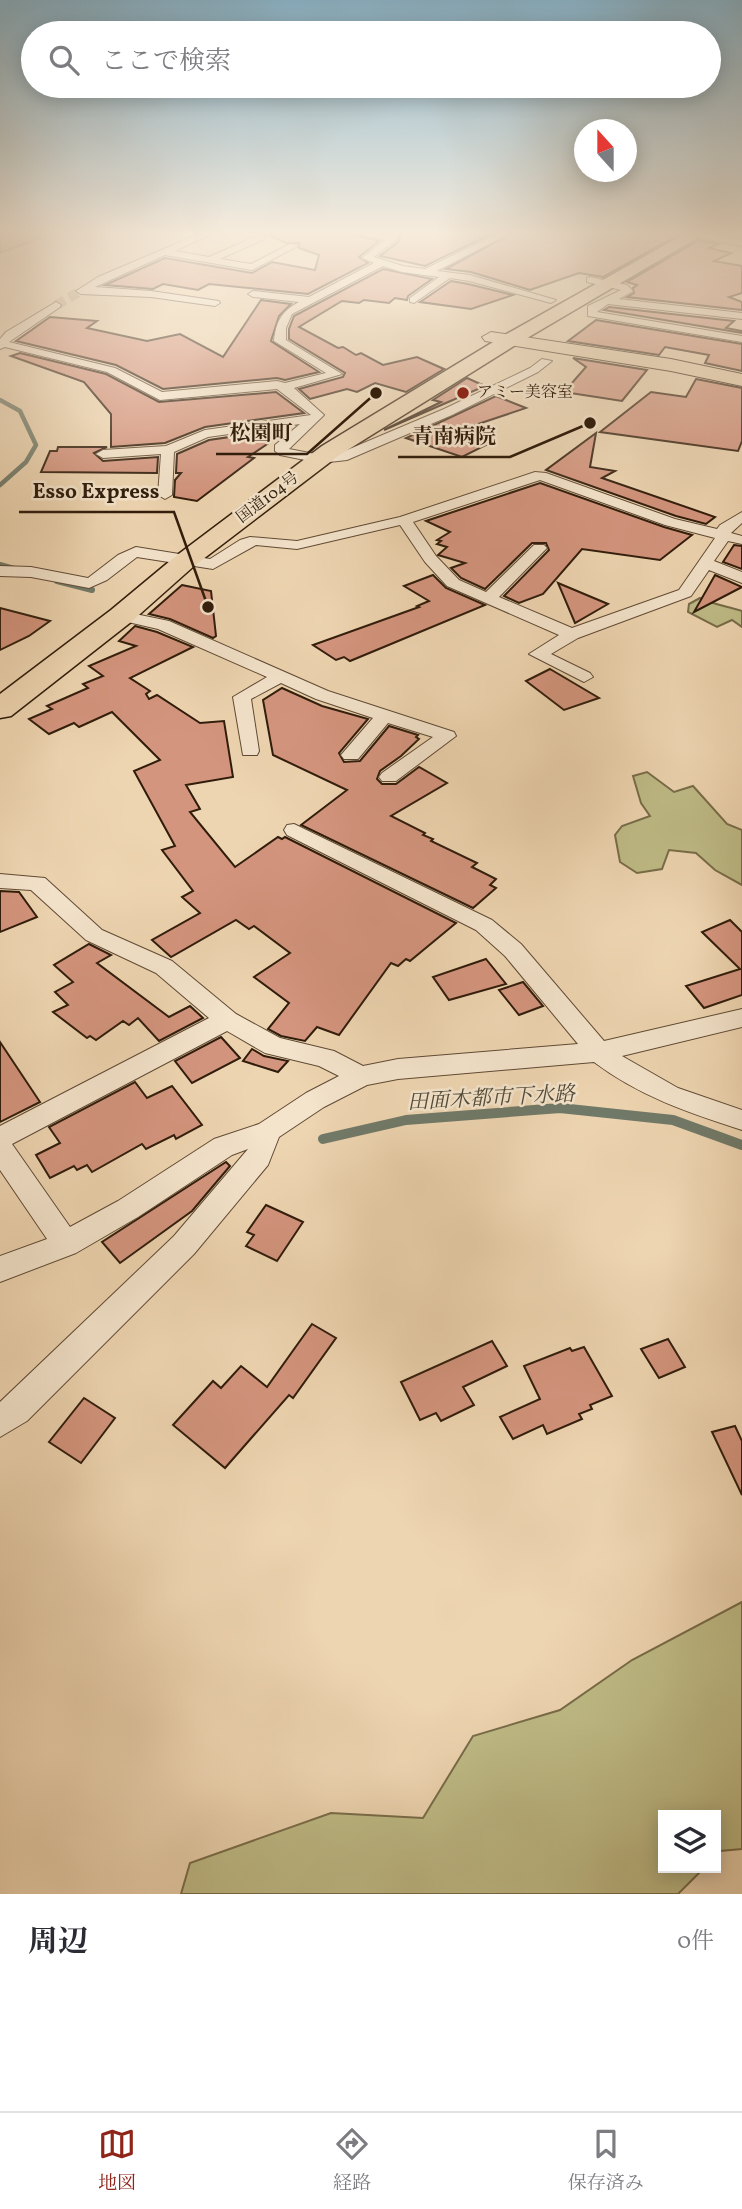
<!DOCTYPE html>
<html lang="ja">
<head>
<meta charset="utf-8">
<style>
	:root { --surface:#fff; --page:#f2f2f3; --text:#2b2b33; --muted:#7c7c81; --line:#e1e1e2; --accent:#8f2418 }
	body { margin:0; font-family:Vollkorn,"Noto Serif JP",serif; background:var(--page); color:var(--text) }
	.controls { position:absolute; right:21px; bottom:21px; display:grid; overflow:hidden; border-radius:0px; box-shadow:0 4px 18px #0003 }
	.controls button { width:63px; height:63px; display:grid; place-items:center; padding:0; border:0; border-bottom:2px solid var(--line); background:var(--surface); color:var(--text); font:35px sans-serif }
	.compass { position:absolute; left:574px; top:119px; width:63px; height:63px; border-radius:50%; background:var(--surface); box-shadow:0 4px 18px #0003; rotate:339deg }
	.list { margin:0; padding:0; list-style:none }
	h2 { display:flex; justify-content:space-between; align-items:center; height:91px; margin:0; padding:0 28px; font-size:30px }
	h2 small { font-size:23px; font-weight:400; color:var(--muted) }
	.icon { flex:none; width:38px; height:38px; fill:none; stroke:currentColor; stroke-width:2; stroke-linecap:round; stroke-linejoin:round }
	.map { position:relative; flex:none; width:742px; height:1894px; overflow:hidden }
	.search { position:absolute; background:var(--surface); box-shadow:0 4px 18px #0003; left:21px; right:21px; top:21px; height:77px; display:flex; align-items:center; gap:18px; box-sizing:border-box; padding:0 24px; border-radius:38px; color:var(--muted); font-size:26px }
	.sheet { height:217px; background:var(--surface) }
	nav { display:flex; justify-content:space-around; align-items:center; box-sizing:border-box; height:98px; border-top:2px solid var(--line); background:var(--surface); font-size:19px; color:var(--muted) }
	nav a { display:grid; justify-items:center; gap:4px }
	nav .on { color:var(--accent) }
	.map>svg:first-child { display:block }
	.green { fill:#bfbc87; stroke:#786c49; stroke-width:2 }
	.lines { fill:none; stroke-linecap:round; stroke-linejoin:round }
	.stream-far2 { stroke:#707a69; stroke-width:4.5 }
	.stream-far1 { stroke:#707a69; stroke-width:6 }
	.stream { stroke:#707a69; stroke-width:10 }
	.building { fill:#d4957e; stroke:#301c0b; stroke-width:2 }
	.minor-tunnel { stroke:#c8b090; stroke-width:10; stroke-dasharray:10 5; stroke-linecap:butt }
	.minor-casing { stroke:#604a34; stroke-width:2 }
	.primary-casing { stroke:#301c0b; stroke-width:2 }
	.trunk-casing { stroke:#301c0b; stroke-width:3 }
	.minor { fill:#f4e4cc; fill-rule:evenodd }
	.primary { fill:#eed5b1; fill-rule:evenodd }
	.trunk { fill:#eed5b1; fill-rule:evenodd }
	.poi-dot { fill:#8f2418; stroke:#f4e4cc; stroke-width:2.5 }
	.labels { text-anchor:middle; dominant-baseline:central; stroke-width:5; stroke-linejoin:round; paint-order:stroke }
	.far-poi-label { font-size:16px; fill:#301c0b; stroke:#f4e4cc; text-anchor:start }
	.far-street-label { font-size:16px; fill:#301c0b; stroke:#f4e4cc }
	.water-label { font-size:21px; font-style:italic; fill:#504b3a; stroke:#f4e4cc }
	.leader { fill:none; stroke:#301c0b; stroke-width:2.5 }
	.callout-dot { fill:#301c0b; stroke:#f4e4cc; stroke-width:2.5 }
	.callout-label { font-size:21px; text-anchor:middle; font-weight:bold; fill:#301c0b; stroke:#f4e4cc; stroke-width:5; stroke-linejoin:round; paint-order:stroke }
</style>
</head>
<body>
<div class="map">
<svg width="742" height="1894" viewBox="0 0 742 1894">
	<rect width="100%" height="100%" fill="#eed5b1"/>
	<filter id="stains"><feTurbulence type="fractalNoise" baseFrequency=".00286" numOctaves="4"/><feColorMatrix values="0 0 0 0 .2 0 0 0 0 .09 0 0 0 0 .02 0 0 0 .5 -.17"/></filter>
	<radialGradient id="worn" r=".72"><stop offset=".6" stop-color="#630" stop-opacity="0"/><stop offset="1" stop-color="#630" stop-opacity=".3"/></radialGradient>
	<!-- green -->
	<g class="green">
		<polygon points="0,231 59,231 0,253"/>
		<path d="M700 598C714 605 727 606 742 611V627L732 620 717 627 688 612 689 604Z"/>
		<polygon points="647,772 674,792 693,786 727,824 742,830 742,885 715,870 696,853 669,850 662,869 637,873 620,862 615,835 622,826 650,816 641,803 633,776"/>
		<polygon points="742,1602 742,1849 720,1851 716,1855 716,1815 663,1815 663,1868 704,1868 678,1894 181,1894 190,1863 331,1813 423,1818 473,1736 560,1710 632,1660"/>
	</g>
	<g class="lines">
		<!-- stream-far2 -->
		<polyline class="stream-far2" points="0,400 20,411 36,445 26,462 0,485"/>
		<!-- stream-far1 -->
		<g class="stream-far1">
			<polyline points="0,565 14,569"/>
			<polyline points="57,581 92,590"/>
		</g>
		<!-- stream -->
		<polyline class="stream" points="323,1139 406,1120 560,1108 673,1120 742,1145"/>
	</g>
	<!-- building -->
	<g class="building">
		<polygon points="261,231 341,231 379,241 359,257 368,263 308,294 209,284 198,290 163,284 153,289 105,285 165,258 252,273 272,262 315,270 319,255 299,248 299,243 286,243"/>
		<polygon points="403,231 497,231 425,266 380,256 398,242"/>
		<polygon points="516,231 600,232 685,231 603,277 579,273 530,290 471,272 446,269"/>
		<polygon points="699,240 718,244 709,248 731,253 714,261 742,266 742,293 729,297 742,302 742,310 627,297 634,293 633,288 637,285 627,282"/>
		<polygon points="383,269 432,279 408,296 407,300 395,298 389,303 364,300 359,303 342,301 299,327 338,348 343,347 356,355 361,353 383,365 417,357 444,369 406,392 375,383 357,392 347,389 310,399 299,389 343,377 345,373 289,339 289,329 294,316"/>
		<polygon points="451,281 468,284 513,295 471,309 420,302"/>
		<polygon points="261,300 291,304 279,316 271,341 319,372 285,380 277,378 163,389 116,365 16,341 50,317 97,321 87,328 147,341 180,334 223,357"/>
		<polygon points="609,307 734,321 726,328 742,331 742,333 604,310"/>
		<polygon points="596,320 742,344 742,371 705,363 709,355 665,347 659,355 568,341"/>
		<polygon points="20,353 106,374 159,402 276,392 304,413 205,427 165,443 111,447 111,414 84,382 11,356"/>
		<polygon points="573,358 647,370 622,401 564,392 586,367"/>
		<polygon points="467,378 485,386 384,430 441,402 433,400"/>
		<polygon points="696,379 742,388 742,441 738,451 600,432 651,392 686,397"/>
		<polygon points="496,396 526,408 457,431 490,443 462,457 406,438"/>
		<polygon points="291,428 248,457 254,458 197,501 174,497 175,480 181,473 176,473 177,454 209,440"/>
		<polygon points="596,433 590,467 615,471 602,478 715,517 706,524 676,516 546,470"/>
		<polygon points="58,447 107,447 94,453 103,461 158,457 157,473 41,472 50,451 57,451"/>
		<polygon points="540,483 664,527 692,535 660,560 582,549 543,594 519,603 504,596 549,550 546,543 532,543 485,589 461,578 451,568 465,563 438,555 447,547 437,544 441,541 437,540 450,532 426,521"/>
		<polygon points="734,545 742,546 742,569 723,562"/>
		<polygon points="433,575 446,588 485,605 350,661 344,657 336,660 313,645 419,607 417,606 429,601 404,586"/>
		<polygon points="715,575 742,587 694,612"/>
		<polygon points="558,583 608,604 575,623"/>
		<polygon points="182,585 211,591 216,636 213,638 170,619 149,614"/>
		<polygon points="0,608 50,621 29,636 0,650"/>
		<polygon points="135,626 157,632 193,647 130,678 150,691 146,694 149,699 157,695 200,723 224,721 233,777 186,785 200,809 190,812 235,867 278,837 282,839 285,837 456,923 410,961 406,959 398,966 391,963 339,1035 317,1027 305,1041 281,1036 268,1029 289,1003 254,977 290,953 254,926 249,929 236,920 171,957 152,940 200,913 182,897 193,891 162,850 175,846 134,771 160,760 112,712 79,727 74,723 49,734 29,719 52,709 47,706 88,688 83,684 103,676 89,666 136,646 119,641"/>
		<polygon points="550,669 599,698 564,710 526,681"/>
		<polygon points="282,688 322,706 368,719 339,753 344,762 360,761 389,726 418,735 416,737 419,739 401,756 380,771 377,779 382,784 396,784 419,767 447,783 391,816 425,833 423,835 433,839 431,841 477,863 472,867 496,879 490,885 496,888 473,908 301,825 347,790 273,755 263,700"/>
		<polygon points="0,891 19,892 37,917 0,932"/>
		<polygon points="730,920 742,932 742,995 704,1008 686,986 740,969 702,932"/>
		<polygon points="89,944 111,955 97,963 169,1017 190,1006 203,1018 159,1041 138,1018 129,1025 123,1021 96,1040 90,1036 87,1038 53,1012 68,1005 55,992 73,982 54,965"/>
		<polygon points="486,959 506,984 449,1000 433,977"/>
		<polygon points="523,982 543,1006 519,1015 499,990"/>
		<polygon points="221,1037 240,1058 192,1083 175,1061"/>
		<polygon points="0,1042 40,1102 0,1122"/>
		<polygon points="252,1049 264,1056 288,1061 278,1072 243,1061"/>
		<polygon points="135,1082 147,1098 172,1086 202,1125 176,1139 174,1135 146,1149 142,1144 92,1172 87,1165 77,1170 74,1166 50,1178 36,1155 60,1143 49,1127"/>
		<polygon points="226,1162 230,1166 192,1211 120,1263 102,1242"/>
		<polygon points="266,1205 303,1222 277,1261 246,1246 254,1235 247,1232"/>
		<polygon points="312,1324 336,1338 293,1398 289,1395 225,1468 173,1425 213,1381 221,1388 241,1366 267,1387"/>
		<polygon points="668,1339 685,1367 659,1378 641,1349"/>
		<polygon points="492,1341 507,1366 463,1387 474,1405 441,1421 436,1413 420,1420 401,1382"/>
		<polygon points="584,1347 612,1396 590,1405 592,1409 579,1414 582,1419 547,1434 543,1425 513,1439 500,1417 540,1399 524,1366 570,1348 572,1351"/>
		<polygon points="84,1398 115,1418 81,1463 49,1442"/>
		<polygon points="735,1426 742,1441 742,1495 712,1432"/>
	</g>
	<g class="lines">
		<!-- minor-tunnel -->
		<polyline class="minor-tunnel" points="56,305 81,291"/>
		<!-- minor casing -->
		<g class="minor-casing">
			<g id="minor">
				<polygon points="206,231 218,231 175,251 209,257 258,235 264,235 264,239 220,259 251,264 290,244 298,246 252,270 165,255 95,287 151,291 219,301 220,303 215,306 151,297 81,294 76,291 98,277"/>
				<path d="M343 231 390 235 392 231H401L396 240 374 257 403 266 425 269 503 231H514L437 271 470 275 556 300 551 303 469 281 450 278 414 303 410 302V298L439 277 402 272 383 266 292 314 286 328V340L342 374 294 388 324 415 289 449 320 455 340 453 444 409 530 368 542 359 552 361 538 372 452 415 347 460 320 463 280 455 275 451V445L300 424 208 437 174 452 172 495 165 499 158 495 161 454 103 458 96 454 103 450 166 446 205 430 311 415 277 389 160 400 107 372 5 347 0 349V339L6 332 56 302 61 305 60 307 9 342 115 368 162 392 277 381 285 383 326 373 274 341C276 321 282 311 299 302L253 297 248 294 253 291 309 297 374 263 362 258 385 240Z"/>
				<polygon points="694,231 742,240 742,246 691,236 691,232"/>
				<polygon points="590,277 627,285 633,291 619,299 742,313 742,319 608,304 597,312 742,336 742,342 588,316 588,306 621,290 587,282 587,278"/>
				<path d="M535 472 546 473 675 519 717 529 720 525 742 512V523L731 533 742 536V544L728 541 714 561 742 572V583L709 570 691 596 578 638 551 654 590 673 593 677 584 682 529 654 559 635 447 586 425 562 400 525 297 549 256 545 213 569 137 557 107 580 89 588 31 577 0 576V566L31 567 88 578 118 555 136 547 210 559 240 540 250 537 297 541 400 517ZM540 480 665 525 715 538 679 590 572 628 499 597 544 551 547 548 544 545H534L486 592 459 580 436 556 413 522Z"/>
				<polygon points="121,611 169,621 328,691 454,732 456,736 396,781 382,781 379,777 382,773 433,737 388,723 358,759 344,759 341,755 373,718 316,699 281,683 251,699 259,751 257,755 243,755 233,697 267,677 158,629 115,619 113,616"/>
				<path d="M294 824 492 920 521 944 604 1041 742 1009V1027L622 1056 678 1088 742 1110V1130C689 1113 639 1096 594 1062L398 1079 367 1085 324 1107 279 1137 268 1165 194 1254 27 1421 0 1437V1402L174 1236 248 1149 232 1155 138 1217 76 1253 0 1282V1256L47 1239 0 1170V1126L209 1018 156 973 86 940 31 890 0 888V874L45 878 102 930 172 961 236 1014 280 1038 334 1051 363 1066 398 1059 578 1044 505 956 476 930 287 835 284 830 287 825ZM227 1031 265 1053 319 1066 339 1076 306 1093 259 1124 214 1139 118 1201 70 1227 12 1144Z"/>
			</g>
		</g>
		<!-- primary casing -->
		<g class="primary-casing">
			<polygon id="primary" points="491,332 671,359 742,374 742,386 671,371 485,341 482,337"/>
		</g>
		<!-- trunk casing -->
		<g class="trunk-casing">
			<polygon id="trunk" points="690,231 709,231 517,344 338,456 194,566 131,622 11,716 0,718 0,694 111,610 176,556 322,446 503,336"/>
		</g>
		<!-- minor -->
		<use href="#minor" class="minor"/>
		<!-- primary -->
		<use href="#primary" class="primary"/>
		<!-- trunk -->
		<use href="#trunk" class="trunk"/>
	</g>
	<!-- sky -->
	<linearGradient id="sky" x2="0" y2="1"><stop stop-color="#89b6ce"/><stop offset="0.47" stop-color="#f7ecdc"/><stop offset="1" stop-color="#f7ecdc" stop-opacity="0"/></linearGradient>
	<rect width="742" height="496" fill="url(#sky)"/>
	<!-- markers -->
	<circle class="poi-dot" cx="463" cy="393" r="7"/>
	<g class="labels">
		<!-- far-poi labels -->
		<g class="far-poi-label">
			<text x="477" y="393">アミー美容室</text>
		</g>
		<!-- far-street labels -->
		<g class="far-street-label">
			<text transform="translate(268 498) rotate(-37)">国道104号</text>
		</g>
		<!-- water labels -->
		<g class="water-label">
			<text transform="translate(491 1099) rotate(-3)">田面木都市下水路</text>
		</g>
	</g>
	<!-- callouts -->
	<path class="leader" d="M376 393L307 454H216M590 423L510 457H398M208 607L174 512H19"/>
	<g class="callout-dot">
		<circle cx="376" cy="393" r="7"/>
		<circle cx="590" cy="423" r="7"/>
		<circle cx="208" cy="607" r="7"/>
	</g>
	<g class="callout-label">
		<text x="261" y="440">松園町</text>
		<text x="454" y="443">青南病院</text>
		<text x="96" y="498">Esso Express</text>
	</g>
	<rect width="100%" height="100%" filter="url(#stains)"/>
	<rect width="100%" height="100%" fill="url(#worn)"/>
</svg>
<div class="controls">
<button><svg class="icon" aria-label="layers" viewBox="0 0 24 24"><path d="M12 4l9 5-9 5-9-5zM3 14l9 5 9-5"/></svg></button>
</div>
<svg class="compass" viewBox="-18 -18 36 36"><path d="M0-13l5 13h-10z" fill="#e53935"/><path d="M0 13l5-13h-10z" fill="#7c7c81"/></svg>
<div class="search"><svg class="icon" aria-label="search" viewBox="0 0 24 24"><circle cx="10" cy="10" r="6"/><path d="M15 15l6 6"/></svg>ここで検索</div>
</div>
<section class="sheet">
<h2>周辺<small>0件</small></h2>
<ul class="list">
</ul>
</section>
<nav>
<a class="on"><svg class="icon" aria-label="map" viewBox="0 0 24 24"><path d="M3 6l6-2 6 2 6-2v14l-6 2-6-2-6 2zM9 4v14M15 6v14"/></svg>地図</a>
<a><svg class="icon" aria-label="directions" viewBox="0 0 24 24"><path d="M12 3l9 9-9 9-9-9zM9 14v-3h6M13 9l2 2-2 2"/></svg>経路</a>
<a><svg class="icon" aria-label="saved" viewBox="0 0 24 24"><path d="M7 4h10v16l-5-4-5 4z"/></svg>保存済み</a>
</nav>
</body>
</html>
